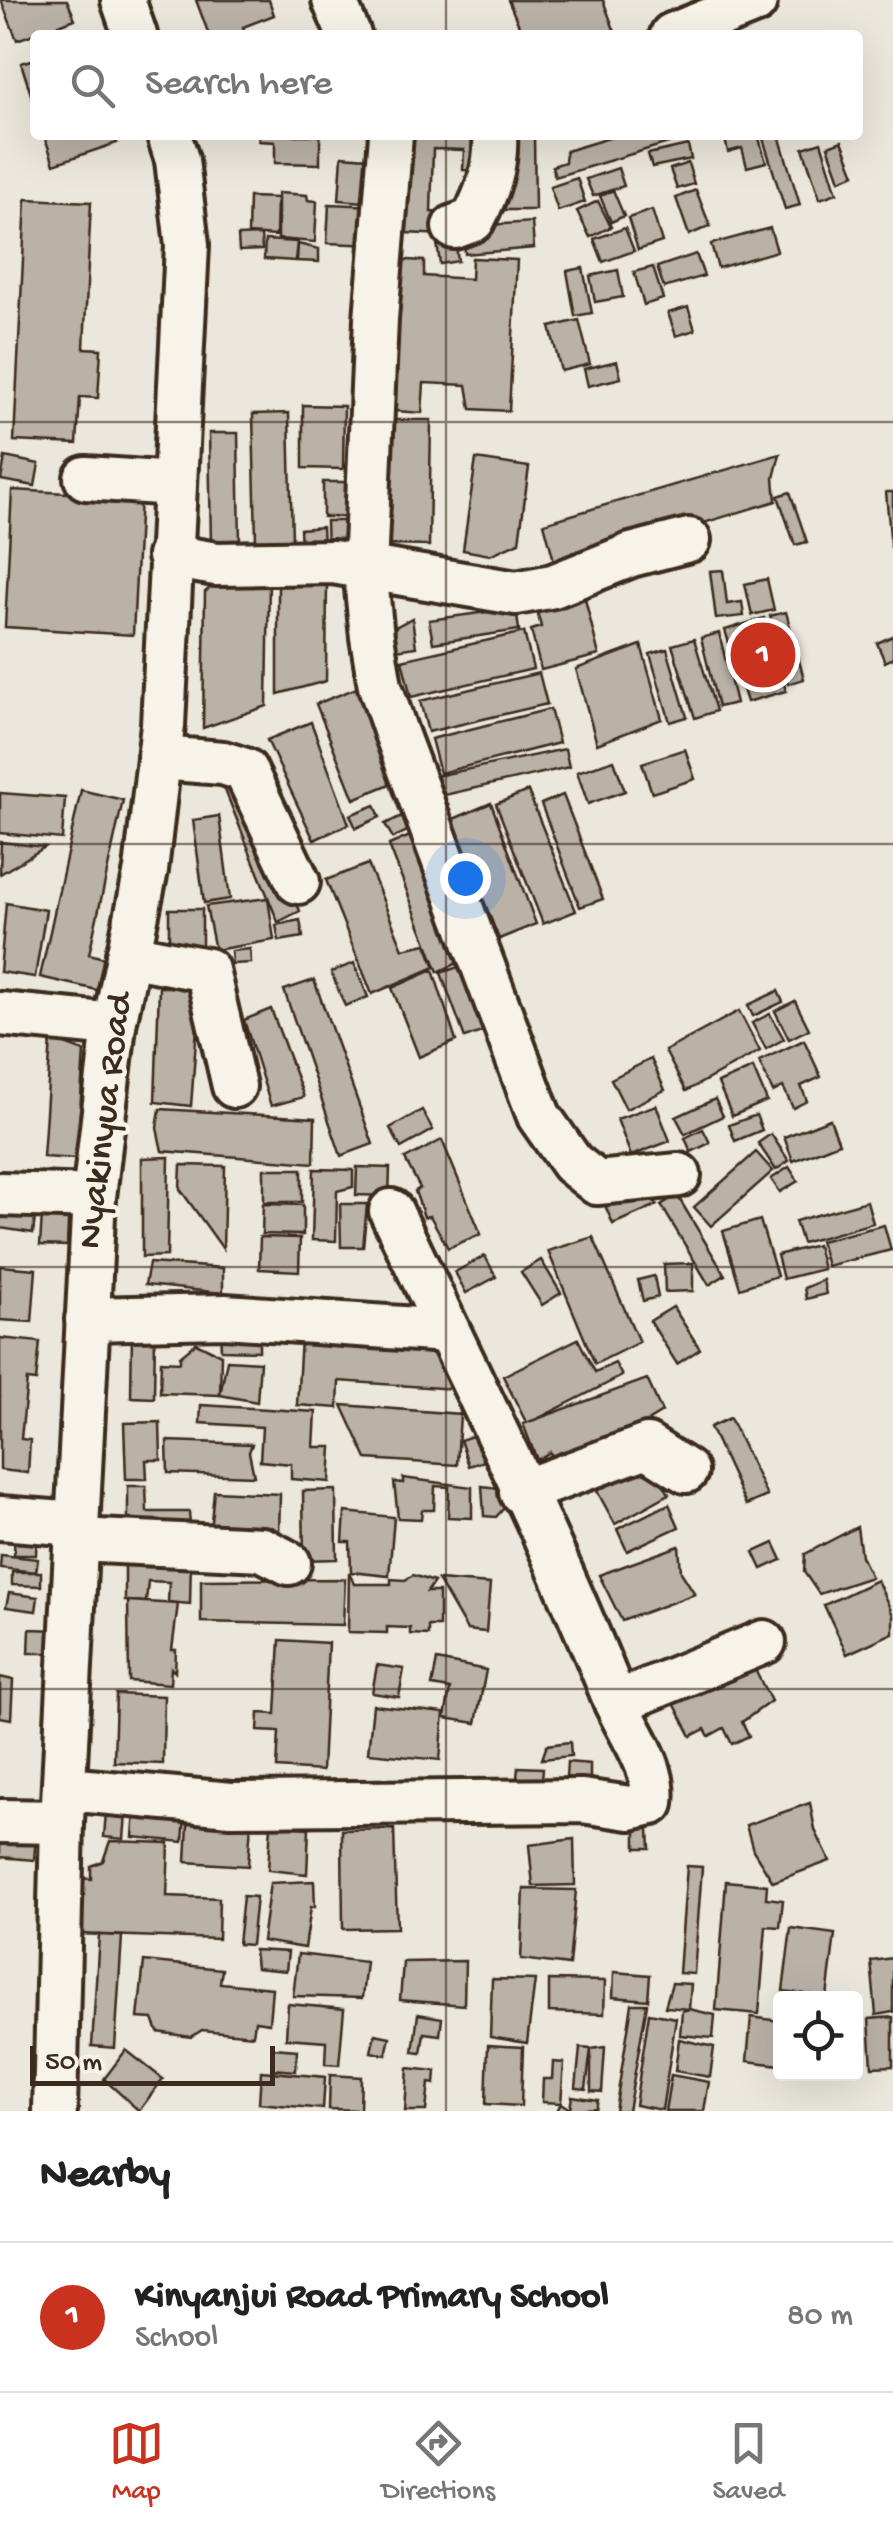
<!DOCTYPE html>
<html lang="en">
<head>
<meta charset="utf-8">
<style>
	:root { --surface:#fff; --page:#f2f2f2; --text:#222; --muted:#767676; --line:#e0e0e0; --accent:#c8321e }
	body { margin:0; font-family:"Gochi Hand",sans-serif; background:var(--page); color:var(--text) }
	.controls { position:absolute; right:30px; bottom:30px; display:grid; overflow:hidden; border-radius:10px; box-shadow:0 10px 40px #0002 }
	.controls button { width:90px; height:90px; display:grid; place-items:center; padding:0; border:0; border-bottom:2px solid var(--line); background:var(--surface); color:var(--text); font:50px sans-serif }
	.scale { position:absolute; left:30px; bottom:25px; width:245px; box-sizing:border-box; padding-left:10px; border:5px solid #3b2a1e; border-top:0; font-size:28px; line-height:35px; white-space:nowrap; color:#3b2a1e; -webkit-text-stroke:8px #f7f3e8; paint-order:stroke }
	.you { position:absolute; left:465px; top:878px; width:35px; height:35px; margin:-25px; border:8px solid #fff; border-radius:50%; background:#1a73e8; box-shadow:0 0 0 15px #1a73e833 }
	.badge { display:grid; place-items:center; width:65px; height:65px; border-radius:50%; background:var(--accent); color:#fff; font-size:32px; font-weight:700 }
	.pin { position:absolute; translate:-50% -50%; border:5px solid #fff; box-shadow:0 2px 10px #0006 }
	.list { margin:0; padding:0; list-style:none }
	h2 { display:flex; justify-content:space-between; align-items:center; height:130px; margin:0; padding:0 40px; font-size:42px }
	h2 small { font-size:32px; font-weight:400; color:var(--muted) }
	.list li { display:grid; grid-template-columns:65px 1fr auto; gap:30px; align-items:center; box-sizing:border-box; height:150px; padding:0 40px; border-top:2px solid var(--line) }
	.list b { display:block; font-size:38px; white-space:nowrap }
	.list p { margin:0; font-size:32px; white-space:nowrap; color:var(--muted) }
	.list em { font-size:32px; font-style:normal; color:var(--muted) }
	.icon { flex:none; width:55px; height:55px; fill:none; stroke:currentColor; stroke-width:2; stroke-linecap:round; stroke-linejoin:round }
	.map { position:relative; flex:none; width:893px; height:2111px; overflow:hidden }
	.search { position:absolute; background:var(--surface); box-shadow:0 10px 40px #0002; left:30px; right:30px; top:30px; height:110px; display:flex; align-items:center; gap:25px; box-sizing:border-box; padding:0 35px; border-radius:10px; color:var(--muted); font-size:38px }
	.sheet { height:280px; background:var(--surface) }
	nav { display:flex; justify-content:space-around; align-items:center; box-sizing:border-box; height:140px; border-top:2px solid var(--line); background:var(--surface); font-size:28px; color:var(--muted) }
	nav a { display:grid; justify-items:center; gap:5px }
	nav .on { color:var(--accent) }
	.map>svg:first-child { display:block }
	.building { fill:#bab2a7; stroke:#3b2a1e; stroke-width:2.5 }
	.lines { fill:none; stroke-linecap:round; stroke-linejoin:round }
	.minor-casing { stroke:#3b2a1e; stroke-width:50 }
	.minor { stroke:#f7f3e8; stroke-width:42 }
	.grid { fill:none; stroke:#3b2a1e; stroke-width:2.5; stroke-opacity:0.55 }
	.labels { text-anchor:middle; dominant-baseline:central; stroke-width:9; stroke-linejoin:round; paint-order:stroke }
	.street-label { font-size:38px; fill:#3b2a1e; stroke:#f7f3e8 }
</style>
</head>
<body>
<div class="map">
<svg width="893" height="2111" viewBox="0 0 893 2111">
	<rect width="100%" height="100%" fill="#ece7dc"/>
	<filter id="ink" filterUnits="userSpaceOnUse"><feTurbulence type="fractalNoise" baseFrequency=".01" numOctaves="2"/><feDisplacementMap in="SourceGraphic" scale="20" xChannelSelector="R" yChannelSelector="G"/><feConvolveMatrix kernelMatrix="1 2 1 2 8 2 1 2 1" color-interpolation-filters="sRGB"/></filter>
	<g filter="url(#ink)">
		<!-- building -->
		<g class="building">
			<polygon points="1,0 67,0 75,19 17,40"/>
			<polygon points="196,0 269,0 274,15 243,27 246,35 209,35"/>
			<polygon points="508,0 603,0 616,35 523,35"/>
			<polygon points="35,59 35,107 21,63"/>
			<polygon points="44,135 115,135 117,143 54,164"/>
			<polygon points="259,135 320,135 320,164 275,163 275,142 259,141"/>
			<polygon points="409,135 492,135 491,171 463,170 464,150 433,149 431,212 445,213 444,235 406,233"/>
			<polygon points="502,135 534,135 535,210 503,210"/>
			<polygon points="619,135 695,135 555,177 552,166 565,162 566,151"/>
			<polygon points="724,135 758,135 766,162 747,167 742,148 728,152"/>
			<polygon points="762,135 779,135 800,205 785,209"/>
			<polygon points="842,141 855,174 840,180 828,146"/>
			<polygon points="821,142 837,193 820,199 803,148"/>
			<polygon points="688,145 691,159 652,167 648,154"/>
			<polygon points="342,156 381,159 378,203 339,200"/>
			<polygon points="688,163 694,184 677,189 670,169"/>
			<polygon points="618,168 624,186 593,196 586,179"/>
			<polygon points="577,178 585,202 558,211 550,187"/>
			<polygon points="613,190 624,216 611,222 600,196"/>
			<polygon points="696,190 710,226 689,235 676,198"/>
			<polygon points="278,193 307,195 308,200 317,201 315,242 278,239"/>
			<polygon points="249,197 277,198 276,236 248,234"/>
			<polygon points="26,199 91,202 84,348 101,349 98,398 80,397 77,444 14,441"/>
			<polygon points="598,201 611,227 590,237 577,211"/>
			<polygon points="329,204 376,206 375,245 327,243"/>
			<polygon points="652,210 662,242 638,250 628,218"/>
			<polygon points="532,222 534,248 465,254 463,227"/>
			<polygon points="625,228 634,251 603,262 594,239"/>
			<polygon points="770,228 777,251 718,268 711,244"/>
			<polygon points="261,235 262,250 239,251 238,236"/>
			<polygon points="265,240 297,242 295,261 264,259"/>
			<polygon points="455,240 458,261 440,264 437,243"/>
			<polygon points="298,244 319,249 319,262 297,261"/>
			<polygon points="696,254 704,276 664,288 657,267"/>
			<polygon points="472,258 517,260 509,411 471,409 467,385 424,383 422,413 383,410 391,259 424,261 424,276 471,279"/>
			<polygon points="653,267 663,299 644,305 634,272"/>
			<polygon points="583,268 592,313 575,316 567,271"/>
			<polygon points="618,270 623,297 595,302 590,276"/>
			<polygon points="688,307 695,330 676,336 668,313"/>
			<polygon points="579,320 590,364 561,371 550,327"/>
			<polygon points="617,361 621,378 588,386 584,369"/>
			<polygon points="303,405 344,406 343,469 303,468"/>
			<polygon points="289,413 292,541 256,542 253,414"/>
			<polygon points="390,420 431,420 429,546 388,545"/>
			<polygon points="209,433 238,433 240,545 211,545"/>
			<polygon points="780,454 774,478 776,501 556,568 544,523"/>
			<polygon points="5,457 39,464 35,486 1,480"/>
			<polygon points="476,459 529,467 519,542 490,555 463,550"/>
			<rect x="323" y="482" width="36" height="35"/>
			<polygon points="12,490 140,497 133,635 5,627"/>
			<polygon points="790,492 807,542 795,545 778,496"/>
			<polygon points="886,492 893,492 893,547 891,547"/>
			<polygon points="326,521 357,521 358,551 327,551"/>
			<polygon points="322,527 323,544 301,545 300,529"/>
			<polygon points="723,570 727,604 742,602 744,616 716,619 710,571"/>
			<polygon points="278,577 327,578 326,681 278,694"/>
			<polygon points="221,579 269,580 267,706 203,728 205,592"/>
			<polygon points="767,579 774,610 752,615 745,584"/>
			<polygon points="581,583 599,655 541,670 531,630 541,627 533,595"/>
			<polygon points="516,608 519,630 433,643 429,620"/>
			<polygon points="786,612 804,679 788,684 770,616"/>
			<polygon points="412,618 416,647 395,650 392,629"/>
			<polygon points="764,618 786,691 747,702 725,630"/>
			<polygon points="524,632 533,669 411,697 402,660"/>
			<polygon points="719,633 736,703 718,707 701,638"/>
			<polygon points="893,636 893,658 885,662 877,643"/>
			<polygon points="694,639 716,711 695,718 672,645"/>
			<polygon points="641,645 662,719 597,744 576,669"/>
			<polygon points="667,649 687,717 670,722 650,654"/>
			<polygon points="539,673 547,704 428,732 420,701"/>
			<polygon points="359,687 397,781 354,799 316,704"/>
			<polygon points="550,709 559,743 440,773 431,739"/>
			<polygon points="311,722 349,824 314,840 267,740"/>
			<polygon points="565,749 569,767 440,796 436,776"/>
			<polygon points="685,749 695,779 652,793 642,763"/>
			<polygon points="614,760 625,791 588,804 577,772"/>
			<polygon points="245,779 300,911 278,922 223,785"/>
			<polygon points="81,790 123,800 89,954 104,958 97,990 40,977"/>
			<polygon points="528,791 576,911 543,924 496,804"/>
			<polygon points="0,793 65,798 62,839 0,833"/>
			<polygon points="563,795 603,899 580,907 541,804"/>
			<polygon points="491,803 536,924 499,939 451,820"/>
			<polygon points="375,805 380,817 356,828 350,815"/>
			<polygon points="408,813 415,827 393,838 385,824"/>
			<polygon points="219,816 230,899 204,903 193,820"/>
			<polygon points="424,830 473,956 438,972 389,845"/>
			<polygon points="1,842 45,847 0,874"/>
			<polygon points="368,864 403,949 426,944 435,967 372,994 326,880"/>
			<polygon points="268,898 274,940 215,950 206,906"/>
			<polygon points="6,903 46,910 35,977 0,972"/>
			<rect x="169" y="909" width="33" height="45"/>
			<polygon points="300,920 303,937 279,941 276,925"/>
			<polygon points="250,949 251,963 232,964 231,951"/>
			<polygon points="478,960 501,1025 465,1038 441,973"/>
			<polygon points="354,963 368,997 345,1006 331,972"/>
			<polygon points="433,970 456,1041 419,1057 392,988"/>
			<polygon points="314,980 373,1144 341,1156 284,990"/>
			<polygon points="159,987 200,987 191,1106 155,1102"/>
			<polygon points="778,991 783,1002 753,1016 748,1005"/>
			<polygon points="795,1001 809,1029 789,1039 775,1011"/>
			<polygon points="271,1009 304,1097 271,1106 244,1020"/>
			<polygon points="739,1011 760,1051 686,1091 665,1051"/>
			<polygon points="770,1014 784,1039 766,1049 752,1023"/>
			<polygon points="51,1039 84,1051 77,1159 43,1157"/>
			<polygon points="804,1040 821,1077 801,1086 807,1101 793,1108 783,1087 773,1092 759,1061"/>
			<polygon points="651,1059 665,1090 626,1109 611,1079"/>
			<polygon points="753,1068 767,1101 732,1116 718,1083"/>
			<polygon points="715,1099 723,1116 685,1134 676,1117"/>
			<polygon points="656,1105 670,1141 631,1156 617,1119"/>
			<polygon points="160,1109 315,1118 314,1163 162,1151 157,1128"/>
			<polygon points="422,1110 433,1130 401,1148 390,1128"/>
			<polygon points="756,1115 762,1130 735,1141 729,1125"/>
			<polygon points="830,1119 839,1143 793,1161 784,1137"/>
			<polygon points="703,1129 710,1143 691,1152 685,1138"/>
			<polygon points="771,1134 789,1161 776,1170 758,1143"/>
			<polygon points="442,1140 481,1234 448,1248 430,1216 424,1217 415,1191 420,1188 405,1159"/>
			<polygon points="756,1152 773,1171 711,1226 694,1207"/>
			<polygon points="169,1157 167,1256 142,1257 142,1158"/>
			<polygon points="181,1165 225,1166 223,1249 180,1189"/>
			<polygon points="357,1167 390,1168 389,1196 356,1195"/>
			<polygon points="789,1167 798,1181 780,1192 771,1179"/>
			<rect x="264" y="1169" width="38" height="33"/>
			<polygon points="314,1169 353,1170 353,1187 337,1191 336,1241 312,1240"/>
			<polygon points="648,1184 657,1205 613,1224 604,1203"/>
			<polygon points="677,1195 725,1275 709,1285 661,1205"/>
			<polygon points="43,1200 69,1201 67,1246 40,1245"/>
			<polygon points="867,1201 873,1223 802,1243 795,1221"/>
			<polygon points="37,1202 33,1233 0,1228 0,1211"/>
			<polygon points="263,1204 303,1205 303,1235 262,1234"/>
			<polygon points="340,1204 367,1204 363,1247 341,1247"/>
			<polygon points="760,1220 777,1276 740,1288 723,1231"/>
			<polygon points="884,1225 891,1250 827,1266 820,1241"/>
			<polygon points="260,1237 300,1238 299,1271 259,1269"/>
			<polygon points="593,1237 639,1342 595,1364 548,1251"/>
			<polygon points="817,1245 823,1269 783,1279 777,1255"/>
			<polygon points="485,1256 496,1277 466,1293 455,1272"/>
			<polygon points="541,1260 561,1293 542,1305 521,1272"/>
			<polygon points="149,1263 223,1268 223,1293 145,1285"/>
			<polygon points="693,1263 693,1291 665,1292 664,1264"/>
			<polygon points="0,1266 36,1269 32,1322 0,1320"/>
			<polygon points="654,1276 658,1297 643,1301 638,1280"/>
			<polygon points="823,1280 826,1294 806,1299 804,1288"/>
			<polygon points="673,1307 700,1349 677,1364 650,1321"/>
			<polygon points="220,1330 259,1330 259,1351 221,1350"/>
			<polygon points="132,1332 155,1332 154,1398 131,1397"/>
			<polygon points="0,1338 40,1342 36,1381 27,1380 21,1439 30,1440 28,1473 0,1470"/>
			<polygon points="301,1338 455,1350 454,1389 339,1381 338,1408 297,1405"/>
			<polygon points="578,1339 595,1372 615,1363 622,1376 527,1424 503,1376"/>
			<polygon points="196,1343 221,1355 220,1395 160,1393 161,1361 180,1362 180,1356"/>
			<polygon points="227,1360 260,1362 257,1402 220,1395"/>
			<polygon points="647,1379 662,1412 649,1420 648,1428 611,1447 603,1437 577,1447 582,1458 555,1467 550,1452 537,1460 523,1424"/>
			<polygon points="201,1405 316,1412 314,1447 332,1447 330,1482 291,1479 291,1464 260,1461 262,1427 200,1423"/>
			<polygon points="342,1405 460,1414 457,1465 367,1459"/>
			<polygon points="730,1418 767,1496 746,1505 710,1427"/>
			<polygon points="160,1422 161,1460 146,1460 147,1479 126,1479 124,1423"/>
			<polygon points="488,1431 497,1457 469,1466 460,1440"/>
			<polygon points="167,1441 252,1444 249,1452 254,1476 168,1473"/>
			<polygon points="651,1462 669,1494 615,1524 597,1491"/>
			<polygon points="403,1478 472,1487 472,1518 448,1517 449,1487 435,1486 434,1510 422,1510 421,1519 398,1518 394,1482 403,1483"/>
			<polygon points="128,1486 146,1486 147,1512 189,1512 190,1526 128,1526"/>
			<polygon points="482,1486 506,1489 504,1508 496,1517 484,1516"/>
			<polygon points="336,1490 337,1559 304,1560 303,1491"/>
			<polygon points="214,1491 280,1494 279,1537 210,1531"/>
			<polygon points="669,1504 679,1527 627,1551 617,1529"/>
			<polygon points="345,1512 394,1517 389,1576 351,1572 350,1542 343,1542"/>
			<polygon points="15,1523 37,1524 36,1555 14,1555"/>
			<polygon points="857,1527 861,1556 871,1577 819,1594 804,1572 805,1554"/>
			<polygon points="774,1543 782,1560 762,1569 754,1552"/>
			<polygon points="679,1546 681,1572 695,1594 622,1621 599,1575"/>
			<polygon points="1,1555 38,1559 36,1572 0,1568"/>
			<polygon points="125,1557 191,1558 190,1604 168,1602 169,1582 148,1581 146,1602 125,1601"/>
			<polygon points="12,1572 41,1572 41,1586 12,1585"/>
			<polygon points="349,1572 354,1584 391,1584 391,1579 405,1580 413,1575 434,1582 427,1592 439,1592 439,1626 428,1626 428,1635 410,1634 410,1628 387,1627 387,1633 348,1632"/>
			<polygon points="345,1579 343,1625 201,1622 201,1580"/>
			<polygon points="438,1580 490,1584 486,1632 467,1630"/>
			<polygon points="877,1580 893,1615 893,1633 847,1654 824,1605"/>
			<polygon points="9,1593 38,1597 36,1611 6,1607"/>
			<polygon points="128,1601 178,1604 172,1650 176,1650 175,1672 171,1668 170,1684 129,1681"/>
			<polygon points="30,1629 57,1630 56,1653 29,1653"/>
			<polygon points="280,1640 328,1643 322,1771 277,1768 279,1732 258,1731 259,1713 276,1714"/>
			<polygon points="437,1660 486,1670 476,1723 445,1718 450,1689 432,1686"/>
			<polygon points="752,1664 771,1701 742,1722 749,1736 732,1744 724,1728 709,1736 705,1729 691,1736 674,1703"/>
			<polygon points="377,1665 404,1669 399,1697 372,1693"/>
			<polygon points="0,1677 13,1680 11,1719 0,1717"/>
			<polygon points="116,1694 164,1696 163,1764 114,1762"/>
			<polygon points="373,1705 444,1713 440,1760 368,1753"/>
			<polygon points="570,1742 571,1756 542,1759 547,1745"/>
			<polygon points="567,1762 590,1764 590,1779 566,1777"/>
			<polygon points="518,1767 543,1768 542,1779 517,1778"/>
			<polygon points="136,1798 186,1803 183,1842 133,1837"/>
			<polygon points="107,1799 127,1801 124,1839 104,1837"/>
			<polygon points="810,1803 815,1830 830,1861 773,1882 753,1850 746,1825"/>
			<polygon points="189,1805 252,1809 248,1866 186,1862"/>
			<polygon points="271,1825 309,1828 307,1874 268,1870"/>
			<polygon points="394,1829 397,1928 343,1929 342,1830"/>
			<polygon points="636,1829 649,1829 650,1848 636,1848"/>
			<polygon points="0,1833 36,1837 34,1860 0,1857"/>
			<polygon points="574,1839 575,1885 533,1886 529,1845"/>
			<polygon points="110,1841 169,1843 167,1896 219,1898 218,1939 77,1934 79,1878 91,1879 91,1866 103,1861"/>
			<polygon points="687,1866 702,1867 694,1974 679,1973"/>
			<polygon points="314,1881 315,1907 311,1907 305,1948 262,1941 270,1883"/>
			<polygon points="726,1881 767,1885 766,1898 783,1900 780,1927 766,1926 759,2014 716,2010"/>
			<polygon points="524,1889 576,1890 569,1965 521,1959"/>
			<polygon points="243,1896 256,1897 251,1945 238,1944"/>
			<polygon points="791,1928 835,1934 827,1997 783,1991"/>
			<polygon points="99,1935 122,1936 115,2048 92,2046"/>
			<polygon points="254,1950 288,1952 286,1971 256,1968"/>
			<polygon points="298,1954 366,1962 362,1998 293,1996"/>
			<polygon points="893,1958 893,2012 876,2015 871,1961"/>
			<polygon points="144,1961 222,1969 220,1983 272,1988 269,2023 255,2021 253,2035 202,2030 191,2037 158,2032 153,2019 138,2018"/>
			<polygon points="465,1961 464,2005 400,2000 403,1962"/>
			<polygon points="614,1972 650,1975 648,2000 613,1997"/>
			<polygon points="492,1979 535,1980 527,2043 490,2037"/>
			<polygon points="549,1980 605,1981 604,2014 549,2012"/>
			<polygon points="672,1983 691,1984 689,2009 665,2007"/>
			<polygon points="288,2004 344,2009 339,2065 325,2064 326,2041 286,2038"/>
			<polygon points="632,2004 647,2004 628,2111 615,2111"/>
			<polygon points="689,2009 715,2015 713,2038 680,2035 682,2011"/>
			<polygon points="649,2013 676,2018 662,2110 635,2105"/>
			<polygon points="418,2014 442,2018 440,2035 424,2033 421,2053 413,2052"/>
			<polygon points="751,2017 780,2021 780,2065 747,2061"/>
			<polygon points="893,2017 893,2066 872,2067 869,2019"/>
			<polygon points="375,2034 390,2037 386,2055 371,2052"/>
			<polygon points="679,2039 714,2047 710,2077 675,2071"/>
			<polygon points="488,2045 523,2047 521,2106 486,2104"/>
			<polygon points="605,2047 602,2092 591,2091 591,2049"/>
			<polygon points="273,2048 297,2050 296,2071 272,2069"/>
			<polygon points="580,2048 591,2049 586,2089 576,2088"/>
			<polygon points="126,2050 163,2079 139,2111 104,2079"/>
			<polygon points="553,2062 564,2063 561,2103 542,2102 543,2079 552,2079"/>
			<polygon points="408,2068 436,2071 435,2084 429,2083 426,2111 405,2111"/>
			<polygon points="261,2071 325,2077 323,2109 259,2103"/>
			<polygon points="330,2075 361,2077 360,2110 329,2109"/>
			<polygon points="671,2075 709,2082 704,2111 665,2111"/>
			<polygon points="572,2096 598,2100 596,2108 557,2111 561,2103 570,2109"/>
		</g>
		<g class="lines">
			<!-- minor casing -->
			<g class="minor-casing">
				<g id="minor">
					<polyline points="123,0 135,35"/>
					<polyline points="334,0 349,35"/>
					<polyline points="672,35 755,2"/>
					<polyline points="391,135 376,319 365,569 372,637 380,686 396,733 539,1116 572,1163 597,1183 679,1175"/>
					<path d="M454 227 473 220C487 193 497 166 495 135"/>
					<polyline points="86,478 174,484"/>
					<polyline points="169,556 216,564 333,562 516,593 553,586 631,555 689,540"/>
					<polyline points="159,758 223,763 245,770 298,882"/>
					<polyline points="128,955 207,970 234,1086"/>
					<polyline points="0,1014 114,1025"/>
					<polyline points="0,1194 94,1197"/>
					<polyline points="87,1319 225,1316 447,1331"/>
					<polyline points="521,1492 647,1446 686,1471"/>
					<polyline points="0,1518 77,1524"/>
					<polyline points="77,1540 262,1549 289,1563"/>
					<polyline points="616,1703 764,1642"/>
					<path d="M66 1789 231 1804 582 1801 630 1808 652 1803C657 1765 628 1733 614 1698 548 1532 467 1372 391 1211"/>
					<polyline points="0,1821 62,1822"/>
					<polyline points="55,2111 62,1822 94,1197 114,1025 146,870 163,725 187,245 177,160 169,135"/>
				</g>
			</g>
			<!-- minor -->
			<use href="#minor" class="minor"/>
		</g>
	</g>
	<!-- grid -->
	<path class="grid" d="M446 0V35M446 135V2111M0 422H893M0 844H893M0 1267H893M0 1689H893"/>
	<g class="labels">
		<!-- street labels -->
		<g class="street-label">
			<text transform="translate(107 1121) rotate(-83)">Nyakinyua Road</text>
		</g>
	</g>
</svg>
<div class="controls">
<button><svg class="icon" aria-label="locate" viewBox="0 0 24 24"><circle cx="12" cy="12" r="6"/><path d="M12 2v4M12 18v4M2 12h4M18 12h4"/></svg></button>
</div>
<div class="scale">50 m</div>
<div class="you"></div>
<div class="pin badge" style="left:763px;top:655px">1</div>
<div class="search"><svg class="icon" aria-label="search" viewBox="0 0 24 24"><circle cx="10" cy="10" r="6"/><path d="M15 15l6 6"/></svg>Search here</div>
</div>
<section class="sheet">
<h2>Nearby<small></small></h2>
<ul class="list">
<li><span class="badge">1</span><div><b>Kinyanjui Road Primary School</b><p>School</p></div><em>80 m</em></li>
</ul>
</section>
<nav>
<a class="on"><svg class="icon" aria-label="map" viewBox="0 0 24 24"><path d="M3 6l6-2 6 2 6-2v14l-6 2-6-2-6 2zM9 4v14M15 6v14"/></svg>Map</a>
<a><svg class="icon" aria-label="directions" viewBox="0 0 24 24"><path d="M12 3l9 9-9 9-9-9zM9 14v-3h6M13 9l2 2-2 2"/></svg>Directions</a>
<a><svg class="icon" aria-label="saved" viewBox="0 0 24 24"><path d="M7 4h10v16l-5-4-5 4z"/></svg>Saved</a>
</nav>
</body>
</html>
